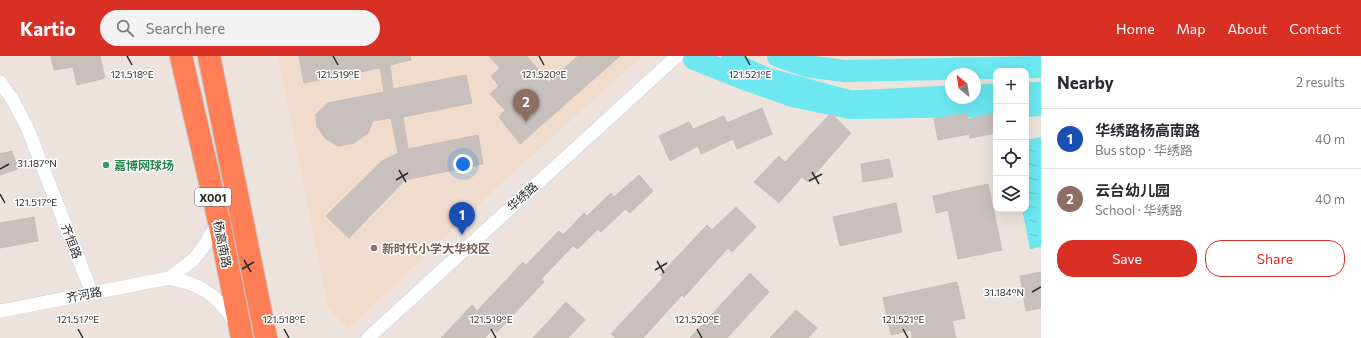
<!DOCTYPE html>
<html lang="en">
<head>
<meta charset="utf-8">
<style>
	:root { --surface:#fff; --page:#f2f2f3; --text:#2b2b33; --muted:#7c7c81; --line:#e1e1e2; --accent:#d93025 }
	body { margin:0; font-family:Commissioner,"Noto Sans SC",sans-serif; background:var(--page); color:var(--text) }
	.controls { position:absolute; right:12px; top:12px; display:grid; overflow:hidden; border-radius:8px; box-shadow:0 4px 16px #0002 }
	.controls button { width:36px; height:36px; display:grid; place-items:center; padding:0; border:0; border-bottom:1px solid var(--line); background:var(--surface); color:var(--text); font:20px sans-serif }
	.compass { position:absolute; left:945px; top:12px; width:36px; height:36px; border-radius:50%; background:var(--surface); box-shadow:0 4px 16px #0002; rotate:330deg }
	.you { position:absolute; left:463px; top:108px; width:14px; height:14px; margin:-10px; border:3px solid #fff; border-radius:50%; background:#1a73e8; box-shadow:0 0 0 6px #1a73e833 }
	.badge { display:grid; place-items:center; width:26px; height:26px; border-radius:50%; background:var(--accent); color:#fff; font-size:13px; font-weight:700 }
	.pin { position:absolute; translate:-50% -33px; filter:drop-shadow(0 1px 2px #0008) }
	.pin::after { content:''; position:absolute; top:21px; width:14px; height:12px; background:inherit; clip-path:polygon(0 0,100% 0,50% 100%) }
	.list { margin:0; padding:0; list-style:none }
	h2 { display:flex; justify-content:space-between; align-items:center; height:52px; margin:0; padding:0 16px; font-size:17px }
	h2 small { font-size:13px; font-weight:400; color:var(--muted) }
	.list li { display:grid; grid-template-columns:26px 1fr auto; gap:12px; align-items:center; box-sizing:border-box; height:60px; padding:0 16px; border-top:1px solid var(--line) }
	.list b { display:block; font-size:15px; white-space:nowrap }
	.list p { margin:0; font-size:13px; white-space:nowrap; color:var(--muted) }
	.list em { font-size:13px; font-style:normal; color:var(--muted) }
	.actions { display:flex; gap:8px; padding:12px 16px }
	.actions a { flex:1; padding:9px 0; border:1px solid var(--accent); border-radius:16px; text-align:center; font-size:14px; color:var(--accent) }
	.actions .main { background:var(--accent); color:#fff }
	.icon { flex:none; width:22px; height:22px; fill:none; stroke:currentColor; stroke-width:2; stroke-linecap:round; stroke-linejoin:round }
	.map { position:relative; flex:none; width:1041px; height:282px; overflow:hidden }
	header { display:flex; align-items:center; gap:24px; box-sizing:border-box; height:56px; padding:0 20px; background:var(--accent); color:#fff }
	header strong { font-size:19px }
	nav { display:flex; gap:22px; margin-inline-start:auto; font-size:14px }
	.search { width:280px; height:36px; background:var(--page); display:flex; align-items:center; gap:10px; box-sizing:border-box; padding:0 14px; border-radius:22px; color:var(--muted); font-size:15px }
	main { display:flex }
	aside { flex:1; background:var(--surface) }
	.map>svg:first-child { display:block }
	.education { fill:#efdccc }
	.water { fill:url(#water-ripples) }
	.lines { fill:none; stroke-linecap:round; stroke-linejoin:round }
	.canal { stroke:#6de8f1; stroke-width:13 }
	.river { stroke:#6de8f1; stroke-width:22 }
	.building { fill:#c8c0bc; stroke:#c8beb6 }
	.street-casing { stroke:#cfd6e0; stroke-width:14 }
	.highway-casing { stroke:#c4c4c4; stroke-width:24 }
	.street { stroke:#fff; stroke-width:13 }
	.highway { stroke:#ff7e55; stroke-width:22 }
	.ticks { fill:none; stroke:#2b2b2b; stroke-width:1.5 }
	.leisure-dot { fill:#2e9e5b; stroke:#fff; stroke-width:1.5 }
	.education-dot { fill:#8d6e63; stroke:#fff; stroke-width:1.5 }
	.labels { text-anchor:middle; dominant-baseline:central; stroke-width:3; stroke-linejoin:round; paint-order:stroke }
	.shield { fill:#fff; stroke:#6b6b6b; stroke-width:1 }
	.shield-label { font-size:11px; font-weight:bold; fill:#2b2b2b }
	.leisure-label { font-size:12px; font-weight:bold; fill:#27864d; stroke:#fff; text-anchor:start }
	.street-label { font-size:12px; fill:#2b2b2b; stroke:#fff }
	.education-label { font-size:12px; font-weight:bold; fill:#785e54; stroke:#fff; text-anchor:start }
	.ticks-label { font-size:10px; text-anchor:middle; fill:#2b2b2b; stroke:#fff; stroke-width:3; stroke-linejoin:round; paint-order:stroke }
</style>
</head>
<body>
<header>
<strong>Kartio</strong>
<div class="search"><svg class="icon" aria-label="search" viewBox="0 0 24 24"><circle cx="10" cy="10" r="6"/><path d="M15 15l6 6"/></svg>Search here</div>
<nav><a>Home</a><a>Map</a><a>About</a><a>Contact</a></nav>
</header>
<main>
<div class="map">
<svg width="1041" height="282" viewBox="0 0 1041 282">
	<defs>
		<pattern id="water-ripples" width="26" height="14" patternUnits="userSpaceOnUse"><rect width="26" height="14" fill="#6de8f1"/><path d="M2 4q2-2 4 0t4 0M15 11q2-2 4 0t4 0" fill="none" stroke="#5fc7cf"/></pattern>
	</defs>
	<rect width="100%" height="100%" fill="#ede3dc"/>
	<!-- education -->
	<polygon class="education" points="278,0 642,0 496,132 348,273 328,252"/>
	<!-- water -->
	<polygon class="water" points="1041,81 1041,191 1030,193 1022,153 1026,153 1026,84"/>
	<g class="lines">
		<!-- canal -->
		<g class="canal">
			<polyline points="728,0 767,18 851,41 951,36"/>
			<polyline points="1026,33 1041,32"/>
			<polyline points="975,35 996,34"/>
		</g>
		<!-- river -->
		<g class="river">
			<polyline points="697,0 694,3 747,24 793,40 849,52 996,50"/>
			<polyline points="778,0 806,10 844,15 1041,11"/>
			<polyline points="1026,50 1041,49"/>
		</g>
	</g>
	<!-- building -->
	<g class="building">
		<polygon points="51,0 100,0 105,22 77,29 73,11 54,14"/>
		<polygon points="299,0 410,0 411,4 390,9 393,33 466,19 472,47 403,61 408,93 478,79 483,108 405,124 349,182 326,160 382,105 398,97 391,62 373,65 368,77 354,87 338,90 326,83 317,71 316,58 328,47 384,36 380,12 304,27"/>
		<polygon points="489,0 527,0 549,26 578,0 620,0 520,88 499,61 505,54 490,38 499,30 491,20 500,12"/>
		<polygon points="762,52 772,78 737,93 733,83 701,98 698,90 670,105 659,80 689,66 693,73 724,60 727,67"/>
		<polygon points="831,57 851,77 808,126 802,121 779,147 754,126 779,100 785,106"/>
		<polygon points="967,57 968,63 996,57 996,77 970,82 969,78 938,84 934,63"/>
		<polygon points="12,95 18,113 0,119 0,98"/>
		<polygon points="889,103 893,121 863,126 861,108"/>
		<polygon points="639,119 653,135 630,157 625,153 601,176 598,173 578,193 573,190 541,223 544,226 497,276 493,273 485,282 441,282 472,249 477,255 523,206 526,209 559,175 563,179 584,157 587,160 611,137 614,141"/>
		<polygon points="988,128 1002,194 958,203 948,154 936,157 933,140"/>
		<polygon points="896,147 902,176 840,190 833,161"/>
		<polygon points="736,151 756,171 732,196 728,192 684,241 682,239 643,282 616,282 611,278 663,222 660,219 707,169 712,174"/>
		<polygon points="34,161 38,185 0,192 0,167"/>
		<polygon points="1041,216 1041,252 1026,255 1020,220"/>
		<polygon points="750,217 769,236 727,282 690,282"/>
		<polygon points="957,226 965,262 952,265 956,282 912,282 911,274 891,279 883,242"/>
		<polygon points="566,246 585,264 568,282 533,282"/>
		<polygon points="796,254 817,272 808,282 770,282"/>
	</g>
	<g class="lines">
		<!-- street casing -->
		<g class="street-casing">
			<g id="street">
				<polyline points="0,26 11,41 27,71 92,237"/>
				<path d="M169 222C201 228 216 238 234 265"/>
				<polyline points="0,255 169,222 193,204 202,193 219,165"/>
				<polyline points="368,282 677,0"/>
			</g>
		</g>
		<!-- highway casing -->
		<g class="highway-casing">
			<g id="highway">
				<polyline points="181,0 219,165 242,282"/>
				<polyline points="209,0 266,282"/>
			</g>
		</g>
		<!-- street -->
		<use href="#street" class="street"/>
		<!-- highway -->
		<use href="#highway" class="highway"/>
	</g>
	<!-- ticks -->
	<path class="ticks" d="M127 0 132 9M333 0 338 9M539 0 544 9M745 0 750 9M0 113 9 108M399 114 406 126M812 116 819 128M396 124 408 117M809 125 822 118M0 138 5 147M244 204 251 216M657 205 664 217M242 213 254 206M655 214 667 207M1032 236 1041 231M78 273 83 282M284 273 289 282M491 273 496 282M697 273 702 282M903 273 908 282"/>
	<!-- markers -->
	<circle class="leisure-dot" cx="106" cy="109" r="4"/>
	<circle class="education-dot" cx="374" cy="192" r="4"/>
	<g class="labels">
		<!-- shield labels -->
		<rect class="shield" x="195" y="132" width="36" height="18" rx="3"/>
		<g class="shield-label">
			<text x="213" y="141">X001</text>
		</g>
		<!-- leisure labels -->
		<g class="leisure-label">
			<text x="114" y="109">嘉博网球场</text>
		</g>
		<!-- street labels -->
		<g class="street-label">
			<text transform="translate(522 140) rotate(-42)">华绣路</text>
			<text transform="translate(72 185) rotate(69)">齐恒路</text>
			<text transform="translate(223 188) rotate(79)">杨高南路</text>
			<text transform="translate(84 238) rotate(-11)">齐河路</text>
		</g>
		<!-- education labels -->
		<g class="education-label">
			<text x="382" y="192">新时代小学大华校区</text>
		</g>
	</g>
	<g class="ticks-label">
		<text x="132" y="22">121.518°E</text>
		<text x="338" y="22">121.519°E</text>
		<text x="544" y="22">121.520°E</text>
		<text x="750" y="22">121.521°E</text>
		<text x="37" y="111">31.187°N</text>
		<text x="36" y="150">121.517°E</text>
		<text x="1004" y="240">31.184°N</text>
		<text x="78" y="267">121.517°E</text>
		<text x="284" y="267">121.518°E</text>
		<text x="491" y="267">121.519°E</text>
		<text x="697" y="267">121.520°E</text>
		<text x="903" y="267">121.521°E</text>
	</g>
</svg>
<div class="controls">
<button>+</button>
<button>−</button>
<button><svg class="icon" aria-label="locate" viewBox="0 0 24 24"><circle cx="12" cy="12" r="6"/><path d="M12 2v4M12 18v4M2 12h4M18 12h4"/></svg></button>
<button><svg class="icon" aria-label="layers" viewBox="0 0 24 24"><path d="M12 4l9 5-9 5-9-5zM3 14l9 5 9-5"/></svg></button>
</div>
<svg class="compass" viewBox="-18 -18 36 36"><path d="M0-13l5 13h-10z" fill="#e53935"/><path d="M0 13l5-13h-10z" fill="#7c7c81"/></svg>
<div class="you"></div>
<div class="pin badge" style="left:462px;top:179px;background:#1a4fb4">1</div>
<div class="pin badge" style="left:526px;top:66px;background:#8d6e63">2</div>
</div>
<aside>
<h2>Nearby<small>2 results</small></h2>
<ul class="list">
<li><span class="badge" style="background:#1a4fb4">1</span><div><b>华绣路杨高南路</b><p>Bus stop · 华绣路</p></div><em>40 m</em></li>
<li><span class="badge" style="background:#8d6e63">2</span><div><b>云台幼儿园</b><p>School · 华绣路</p></div><em>40 m</em></li>
</ul>
<div class="actions"><a class="main">Save</a><a>Share</a></div>
</aside>
</main>
</body>
</html>
